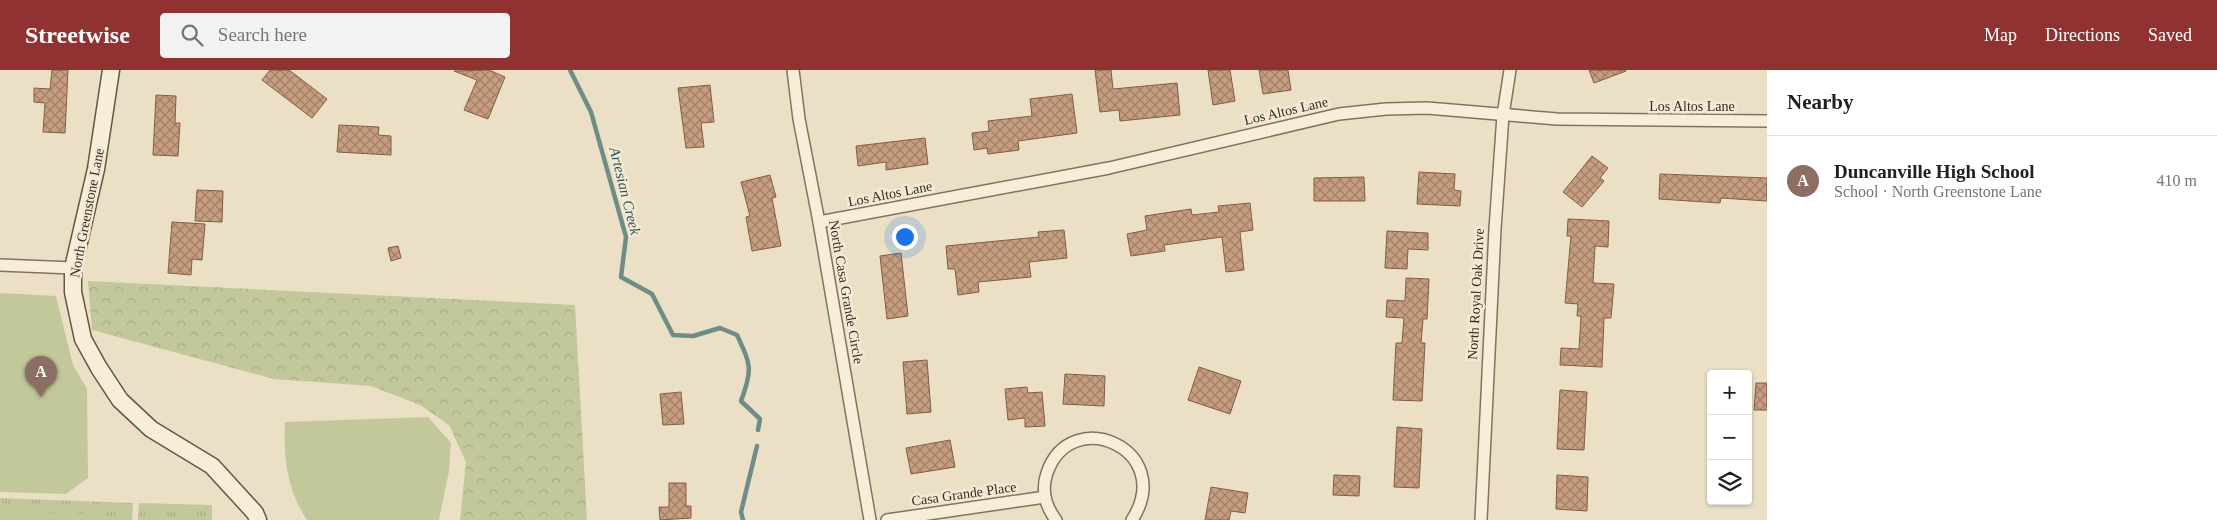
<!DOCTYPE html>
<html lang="en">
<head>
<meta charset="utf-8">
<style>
	:root { --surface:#fff; --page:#f2f2f2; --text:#202124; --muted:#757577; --line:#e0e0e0; --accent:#903132 }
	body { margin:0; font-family:Georgia,serif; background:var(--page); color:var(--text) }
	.controls { position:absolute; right:15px; bottom:15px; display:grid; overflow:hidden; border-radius:5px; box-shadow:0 1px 4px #0004 }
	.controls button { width:45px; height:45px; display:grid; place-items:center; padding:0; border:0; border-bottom:1px solid var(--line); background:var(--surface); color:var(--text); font:25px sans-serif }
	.you { position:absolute; left:904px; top:166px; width:18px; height:18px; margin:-12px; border:4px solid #fff; border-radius:50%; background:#1a73e8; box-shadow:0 0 0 8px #1a73e833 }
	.badge { display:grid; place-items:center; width:32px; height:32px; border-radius:50%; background:var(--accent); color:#fff; font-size:16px; font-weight:700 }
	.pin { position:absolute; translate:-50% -41px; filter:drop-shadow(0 1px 2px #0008) }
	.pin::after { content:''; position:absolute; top:26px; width:18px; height:15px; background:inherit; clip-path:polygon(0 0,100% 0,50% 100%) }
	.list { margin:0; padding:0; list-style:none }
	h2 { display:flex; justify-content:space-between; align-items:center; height:65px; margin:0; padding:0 20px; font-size:21px }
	h2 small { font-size:16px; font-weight:400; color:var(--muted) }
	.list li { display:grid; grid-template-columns:32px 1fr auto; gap:15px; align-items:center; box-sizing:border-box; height:90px; padding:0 20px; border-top:1px solid var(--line) }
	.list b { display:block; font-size:19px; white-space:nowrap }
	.list p { margin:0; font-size:16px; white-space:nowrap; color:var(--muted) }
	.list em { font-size:16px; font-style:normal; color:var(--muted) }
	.icon { flex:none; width:28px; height:28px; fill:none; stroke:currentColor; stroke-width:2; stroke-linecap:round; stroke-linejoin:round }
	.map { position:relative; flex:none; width:1767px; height:450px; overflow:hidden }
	header { display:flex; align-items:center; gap:30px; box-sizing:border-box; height:70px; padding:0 25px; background:var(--accent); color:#fff }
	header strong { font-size:24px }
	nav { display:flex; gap:28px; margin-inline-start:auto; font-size:18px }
	.search { width:350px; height:45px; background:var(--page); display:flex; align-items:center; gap:12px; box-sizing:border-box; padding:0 18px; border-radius:5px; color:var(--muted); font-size:19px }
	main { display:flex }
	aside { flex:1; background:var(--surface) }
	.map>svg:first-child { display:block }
	.forest { fill:url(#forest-crowns) }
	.park { fill:url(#park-tufts) }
	.pitch { fill:#c3c89b }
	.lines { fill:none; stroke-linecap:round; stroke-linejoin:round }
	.stream { stroke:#6e8d85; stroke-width:4.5 }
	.building { fill:url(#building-cross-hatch); stroke:#825d45 }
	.street-casing { stroke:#85725d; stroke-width:14 }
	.secondary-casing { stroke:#675440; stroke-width:19 }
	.street { stroke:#f6eed9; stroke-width:11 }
	.secondary { stroke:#f6eed9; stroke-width:16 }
	.labels { text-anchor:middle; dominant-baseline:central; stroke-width:5; stroke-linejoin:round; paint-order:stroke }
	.street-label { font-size:14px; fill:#362b20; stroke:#f3ead5 }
	.water-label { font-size:15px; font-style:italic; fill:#305553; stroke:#f3ead5 }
</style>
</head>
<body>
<header>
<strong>Streetwise</strong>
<div class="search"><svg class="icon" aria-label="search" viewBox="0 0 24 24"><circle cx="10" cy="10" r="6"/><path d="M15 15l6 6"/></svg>Search here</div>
<nav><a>Map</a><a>Directions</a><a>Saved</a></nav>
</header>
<main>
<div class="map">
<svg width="1767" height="450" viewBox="0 0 1767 450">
	<defs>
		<pattern id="forest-crowns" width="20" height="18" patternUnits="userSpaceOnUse" patternTransform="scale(1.25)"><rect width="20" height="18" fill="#c3c89b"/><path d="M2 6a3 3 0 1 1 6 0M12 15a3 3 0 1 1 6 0" fill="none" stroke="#a8ac85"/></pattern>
		<pattern id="park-tufts" width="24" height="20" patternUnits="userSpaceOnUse" patternTransform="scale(1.25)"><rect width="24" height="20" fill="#c3c89b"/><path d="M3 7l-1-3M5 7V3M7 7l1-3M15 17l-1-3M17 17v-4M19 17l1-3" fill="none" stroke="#a8ac85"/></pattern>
		<pattern id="building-cross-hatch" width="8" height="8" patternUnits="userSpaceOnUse" patternTransform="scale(1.25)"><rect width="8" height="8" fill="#c69d7f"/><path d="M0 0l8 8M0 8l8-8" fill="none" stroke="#a28068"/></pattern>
	</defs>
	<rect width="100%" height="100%" fill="#ebe0c6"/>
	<!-- forest -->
	<polygon class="forest" points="88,211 575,235 587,450 460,450 466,392 449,355 420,335 371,316 274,309 92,260"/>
	<!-- park -->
	<g class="park">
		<polygon points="0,428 133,433 132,450 0,450"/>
		<polygon points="139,433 212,435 212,450 138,450"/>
	</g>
	<!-- pitch -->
	<g class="pitch">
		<polygon points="0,223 56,226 73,295 87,319 88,408 66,424 0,422"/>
		<path d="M428 347 451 373 449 401 439 450H307C287 421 283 386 285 352Z"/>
		<polygon points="5,442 29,443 28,450 5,450"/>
		<polygon points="37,443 60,444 60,450 36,450"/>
		<rect x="68" y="444" width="24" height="6"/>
		<polygon points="100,445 124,446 124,450 100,450"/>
	</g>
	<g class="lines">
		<!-- stream -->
		<g class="stream">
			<path d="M570 0 591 42 626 167 621 207 652 224 673 265 693 266 720 258 737 265C751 295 753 299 741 331L760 349 758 360"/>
			<polyline points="743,450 741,442 757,376"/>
		</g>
	</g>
	<!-- building -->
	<g class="building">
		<polygon points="52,0 68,0 65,63 43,62 45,33 34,32 34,18 50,19"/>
		<polygon points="270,0 289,0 327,29 312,48 262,10"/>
		<polygon points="489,0 505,7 488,49 464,40 477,10 454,1"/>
		<polygon points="1095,0 1111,0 1113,19 1177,13 1180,45 1120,51 1119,40 1100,42"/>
		<polygon points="1208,0 1230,0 1235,31 1213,35"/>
		<polygon points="1259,0 1288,0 1291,20 1263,24"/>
		<polygon points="1589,0 1626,0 1626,1 1594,13"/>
		<polygon points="710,15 714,52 701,53 704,77 686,78 678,18"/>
		<polygon points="1072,24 1077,63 1018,71 1019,80 988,84 987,78 974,80 972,63 989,61 988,51 1032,46 1030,29"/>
		<polygon points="156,25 176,26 175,53 180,53 178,86 153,85"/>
		<polygon points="339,55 379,57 378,65 391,66 391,85 337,82"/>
		<polygon points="925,68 928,94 886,100 886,92 858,96 856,76"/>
		<polygon points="1592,86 1608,98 1600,108 1604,111 1582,137 1563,122"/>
		<polygon points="1419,102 1455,104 1454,120 1461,121 1460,136 1417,134"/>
		<polygon points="1660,104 1767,108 1767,131 1721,128 1720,133 1659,129"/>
		<polygon points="770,105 776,127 772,128 781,176 752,181 746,147 750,146 741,112"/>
		<polygon points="1364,107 1365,131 1314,131 1314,108"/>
		<polygon points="197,120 223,121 222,152 195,151"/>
		<polygon points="1250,133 1253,160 1240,162 1244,200 1226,202 1222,167 1164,175 1165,181 1131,186 1127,164 1147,160 1145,146 1191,139 1192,145 1219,142 1218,136"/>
		<polygon points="1568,149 1609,151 1608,177 1595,176 1593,213 1614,214 1611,248 1604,248 1602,297 1560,295 1561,278 1579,279 1581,246 1577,246 1578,234 1565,233 1571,166 1567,166"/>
		<polygon points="172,152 205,154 202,190 192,189 191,205 168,203"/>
		<polygon points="1064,160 1067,188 1029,192 1031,207 978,212 979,222 958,225 955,199 948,199 946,176 1039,167 1038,162"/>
		<polygon points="1387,161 1428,163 1428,180 1408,179 1407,199 1385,198"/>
		<polygon points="398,176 401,188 391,191 388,178"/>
		<polygon points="901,183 908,246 887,249 880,186"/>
		<polygon points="1406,208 1429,209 1427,249 1423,249 1421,273 1425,273 1422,331 1393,330 1396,273 1402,273 1404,248 1386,247 1387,230 1405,231"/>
		<polygon points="927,290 931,342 907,344 903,292"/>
		<polygon points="1199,297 1241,311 1230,344 1188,330"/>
		<polygon points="1065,304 1105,306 1104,336 1063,334"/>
		<polygon points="1756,313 1767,313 1767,340 1754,340"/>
		<polygon points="1027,317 1028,323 1042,322 1045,356 1025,357 1025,348 1008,350 1005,319"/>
		<polygon points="1560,320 1587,322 1584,380 1557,379"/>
		<polygon points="681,322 684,354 663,355 660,324"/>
		<polygon points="1397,357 1422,359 1419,418 1394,417"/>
		<polygon points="950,370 955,397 911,404 906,378"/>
		<polygon points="1334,405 1360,406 1359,426 1333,425"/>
		<polygon points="1557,405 1588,407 1587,441 1556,439"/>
		<polygon points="669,413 686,413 686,436 691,436 691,448 660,450 659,437 669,437"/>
		<polygon points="1211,417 1248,423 1245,443 1231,441 1229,450 1205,450"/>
	</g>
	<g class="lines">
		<!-- street casing -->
		<g class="street-casing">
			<g id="street">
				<polyline points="793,0 799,49 819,152 870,450"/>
				<polyline points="819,152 1109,98 1339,44 1386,39 1427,38 1557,49 1767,51"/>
				<polyline points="0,195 73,198"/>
				<polyline points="887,450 1045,427"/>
				<path d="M1056 450C1046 437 1041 420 1047 403 1071 333 1177 380 1132 450"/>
				<polyline points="1481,450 1495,159 1503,45 1510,0"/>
			</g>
		</g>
		<!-- secondary casing -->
		<g class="secondary-casing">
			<polyline id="secondary" points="111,0 96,99 73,198 73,222 83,269 99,298 120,330 151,359 212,396 255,443 258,450"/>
		</g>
		<!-- street -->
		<use href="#street" class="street"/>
		<!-- secondary -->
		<use href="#secondary" class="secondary"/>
	</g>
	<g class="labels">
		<!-- street labels -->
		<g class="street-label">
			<text x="1692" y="36">Los Altos Lane</text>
			<text transform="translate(1286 41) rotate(-13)">Los Altos Lane</text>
			<text transform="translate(890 124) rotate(-11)">Los Altos Lane</text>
			<text transform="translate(87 143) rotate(-79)">North Greenstone Lane</text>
			<text transform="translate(846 222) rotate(80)">North Casa Grande Circle</text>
			<text transform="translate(1476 224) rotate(-87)">North Royal Oak Drive</text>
			<text transform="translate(964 424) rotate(-8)">Casa Grande Place</text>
		</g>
		<!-- water labels -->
		<g class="water-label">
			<text transform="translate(625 121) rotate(76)">Artesian Creek</text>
		</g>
	</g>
</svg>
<div class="controls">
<button>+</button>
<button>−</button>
<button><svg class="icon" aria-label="layers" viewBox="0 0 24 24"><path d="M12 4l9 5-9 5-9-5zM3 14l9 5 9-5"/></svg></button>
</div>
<div class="you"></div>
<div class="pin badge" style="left:41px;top:327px;background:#8d6e63">A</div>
</div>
<aside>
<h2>Nearby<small></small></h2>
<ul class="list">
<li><span class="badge" style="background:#8d6e63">A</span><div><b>Duncanville High School</b><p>School · North Greenstone Lane</p></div><em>410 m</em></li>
</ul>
</aside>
</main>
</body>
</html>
